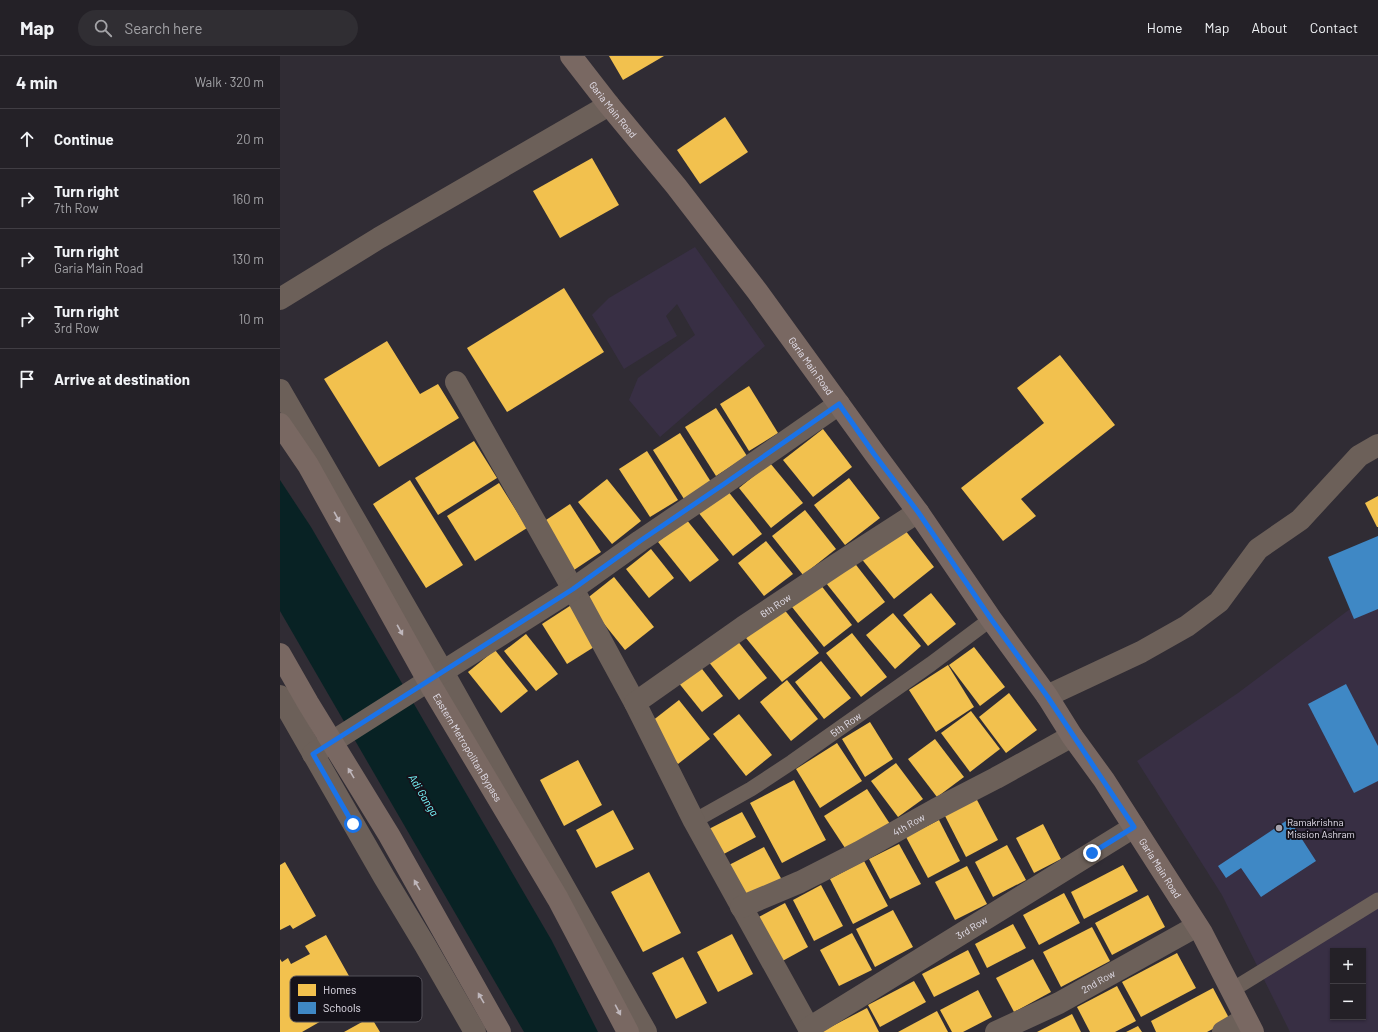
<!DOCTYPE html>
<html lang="en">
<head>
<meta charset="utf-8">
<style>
	:root { --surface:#242127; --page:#302e33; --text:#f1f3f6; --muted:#a3a3a7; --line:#413e44 }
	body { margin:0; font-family:Barlow,sans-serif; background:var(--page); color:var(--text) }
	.controls { position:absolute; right:12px; bottom:12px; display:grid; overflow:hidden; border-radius:0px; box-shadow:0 1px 3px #0004 }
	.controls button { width:36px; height:36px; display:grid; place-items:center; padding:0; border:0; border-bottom:1px solid var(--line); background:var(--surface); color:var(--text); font:20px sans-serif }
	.stop { position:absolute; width:12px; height:12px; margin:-9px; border:3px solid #1a73e8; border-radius:50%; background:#fff }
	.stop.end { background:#1a73e8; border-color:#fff; box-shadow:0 1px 4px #0008 }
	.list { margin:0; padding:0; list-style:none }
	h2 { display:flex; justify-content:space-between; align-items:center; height:52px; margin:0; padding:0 16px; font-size:17px }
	h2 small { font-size:13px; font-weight:400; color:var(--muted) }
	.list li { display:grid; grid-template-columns:26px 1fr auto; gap:12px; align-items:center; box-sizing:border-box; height:60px; padding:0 16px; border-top:1px solid var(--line) }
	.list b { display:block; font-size:15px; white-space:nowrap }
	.list p { margin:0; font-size:13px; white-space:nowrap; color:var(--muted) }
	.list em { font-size:13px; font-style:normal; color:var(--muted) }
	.icon { flex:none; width:22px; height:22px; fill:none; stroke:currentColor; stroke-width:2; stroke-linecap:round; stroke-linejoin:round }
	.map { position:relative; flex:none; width:1098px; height:976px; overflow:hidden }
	header { display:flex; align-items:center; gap:24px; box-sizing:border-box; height:56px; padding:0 20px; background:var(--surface); border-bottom:1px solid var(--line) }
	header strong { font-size:19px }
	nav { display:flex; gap:22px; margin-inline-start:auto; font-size:14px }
	.search { width:280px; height:36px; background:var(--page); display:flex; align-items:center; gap:10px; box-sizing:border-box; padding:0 14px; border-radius:22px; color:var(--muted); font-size:15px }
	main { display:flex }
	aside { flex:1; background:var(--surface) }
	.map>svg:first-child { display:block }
	.built { fill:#382f44; fill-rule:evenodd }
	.water { fill:#082224 }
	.homes { fill:#f2c14e }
	.schools { fill:#3f88c5 }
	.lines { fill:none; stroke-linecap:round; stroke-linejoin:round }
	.service { stroke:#6c6059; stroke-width:15 }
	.minor { stroke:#6c6059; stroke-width:22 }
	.primary { stroke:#796862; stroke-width:22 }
	.primary-bridge { stroke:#796862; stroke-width:22 }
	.oneway { fill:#bfb7bc }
	.route { stroke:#1a73e8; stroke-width:5 }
	.poi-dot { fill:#a6a2ac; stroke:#15121a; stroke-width:1.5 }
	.labels { text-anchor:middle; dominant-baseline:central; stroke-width:4; stroke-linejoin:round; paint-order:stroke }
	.street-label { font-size:10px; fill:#e5e1ec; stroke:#15121a }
	.poi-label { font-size:10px; fill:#e5e1ec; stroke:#15121a; text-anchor:start }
	.water-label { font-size:11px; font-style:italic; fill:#78fbff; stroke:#15121a }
	.key { fill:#15121a; stroke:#535059; stroke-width:1 }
	.key-label { font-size:11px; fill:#e5e1ec }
</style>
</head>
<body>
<header>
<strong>Map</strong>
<div class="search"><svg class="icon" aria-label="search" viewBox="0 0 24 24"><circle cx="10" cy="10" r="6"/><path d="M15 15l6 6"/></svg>Search here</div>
<nav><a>Home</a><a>Map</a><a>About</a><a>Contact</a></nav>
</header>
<main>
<aside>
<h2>4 min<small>Walk · 320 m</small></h2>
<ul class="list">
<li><svg class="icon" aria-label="ahead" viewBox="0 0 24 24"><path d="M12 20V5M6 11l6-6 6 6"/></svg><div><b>Continue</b></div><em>20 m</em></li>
<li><svg class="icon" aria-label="right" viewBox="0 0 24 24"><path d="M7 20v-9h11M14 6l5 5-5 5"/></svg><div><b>Turn right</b><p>7th Row</p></div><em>160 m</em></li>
<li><svg class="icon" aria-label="right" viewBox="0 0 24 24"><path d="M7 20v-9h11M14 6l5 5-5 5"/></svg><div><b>Turn right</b><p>Garia Main Road</p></div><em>130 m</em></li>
<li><svg class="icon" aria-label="right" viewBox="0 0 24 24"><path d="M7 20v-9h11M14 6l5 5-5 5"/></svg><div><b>Turn right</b><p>3rd Row</p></div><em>10 m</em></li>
<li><svg class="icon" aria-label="arrive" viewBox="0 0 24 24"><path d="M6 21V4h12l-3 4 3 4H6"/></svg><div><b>Arrive at destination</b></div></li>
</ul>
</aside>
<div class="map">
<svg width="1098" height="976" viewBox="0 0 1098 976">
	<rect width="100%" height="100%" fill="#302c34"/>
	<!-- built -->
	<g class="built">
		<polygon points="415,191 485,290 380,381 349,344 358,322 415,279 397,248 386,260 397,280 344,313 312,259 329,242"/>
		<path d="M1098 532V976H1010L942 839 857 705 958 637ZM1053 895H1083V961H1053Z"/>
	</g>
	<!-- water -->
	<polygon class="water" points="0,424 31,471 272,885 318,976 244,976 0,555"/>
	<!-- homes -->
	<g class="homes">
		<polygon points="329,0 384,0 343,24"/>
		<polygon points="445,61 468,96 420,128 397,94"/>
		<polygon points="312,102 339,149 280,182 253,135"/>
		<polygon points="284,232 324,296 227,356 187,292"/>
		<polygon points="107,285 140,338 158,328 179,362 99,411 44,323"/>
		<polygon points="780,299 835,369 741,443 756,460 723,485 681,432 764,367 737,332"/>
		<polygon points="469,330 498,377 469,395 440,348"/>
		<polygon points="436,352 467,400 436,420 405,371"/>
		<polygon points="543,373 572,411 533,441 503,404"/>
		<polygon points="400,377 431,426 404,443 373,394"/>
		<polygon points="194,385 217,422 158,459 135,422"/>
		<polygon points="367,395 398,444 370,461 339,413"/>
		<polygon points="490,407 523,447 491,472 459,432"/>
		<polygon points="569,422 600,462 565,489 534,449"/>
		<polygon points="327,423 361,465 332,488 298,446"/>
		<polygon points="130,424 183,509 146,532 93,448"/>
		<polygon points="219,427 247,472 195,505 167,460"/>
		<polygon points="447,434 482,478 453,500 418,456"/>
		<polygon points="1098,440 1098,471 1097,471 1085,447"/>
		<polygon points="290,448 321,496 291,516 260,468"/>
		<polygon points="525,454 556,493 523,519 492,480"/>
		<polygon points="406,463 439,504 410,526 378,486"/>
		<polygon points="621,469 654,511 614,543 580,501"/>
		<polygon points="486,485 513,518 484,540 458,507"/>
		<polygon points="371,493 394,522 369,542 346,513"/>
		<polygon points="573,505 605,546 578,567 546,527"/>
		<polygon points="334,521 374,571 345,594 305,544"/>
		<polygon points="540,528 572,569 544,591 512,551"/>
		<polygon points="651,537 676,568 648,590 623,559"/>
		<polygon points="296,546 322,586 287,608 262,568"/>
		<polygon points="503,552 539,597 502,626 466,582"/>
		<polygon points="613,557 641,590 615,613 586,579"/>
		<polygon points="572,577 607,621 581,641 546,597"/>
		<polygon points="246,578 278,618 256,635 224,595"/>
		<polygon points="456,583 487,622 459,644 428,605"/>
		<polygon points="694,591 725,631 700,650 669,609"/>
		<polygon points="215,594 248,635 221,657 188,616"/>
		<polygon points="541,605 571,642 544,663 515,626"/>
		<polygon points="419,609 443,640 422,656 398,626"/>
		<polygon points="668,609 694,651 656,676 629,634"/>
		<polygon points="507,624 538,663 511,685 480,646"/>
		<polygon points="729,637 757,674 726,697 699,661"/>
		<polygon points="399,644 430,683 398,708 367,669"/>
		<polygon points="691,655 720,693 690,716 661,677"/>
		<polygon points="459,658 492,699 466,720 433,678"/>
		<polygon points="590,666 613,703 585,721 562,683"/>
		<polygon points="655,683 684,721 657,741 628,703"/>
		<polygon points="557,687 582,725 540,752 516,713"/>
		<polygon points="298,704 322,749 284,770 260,724"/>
		<polygon points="616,707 643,743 618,761 591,725"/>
		<polygon points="514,724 546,784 502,807 470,747"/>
		<polygon points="587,733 610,768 567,795 544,760"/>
		<polygon points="696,742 718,784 686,801 664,758"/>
		<polygon points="333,754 354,793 316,812 296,774"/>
		<polygon points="462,756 476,781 438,801 425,775"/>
		<polygon points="659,764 680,805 648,822 626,781"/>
		<polygon points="763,768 781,803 754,817 736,782"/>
		<polygon points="619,788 641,828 610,843 589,803"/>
		<polygon points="727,789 746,824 713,841 695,806"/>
		<polygon points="484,791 503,826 466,846 447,810"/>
		<polygon points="584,805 608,850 573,868 550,823"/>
		<polygon points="5,806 36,860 13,873 10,869 0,874 0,809"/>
		<polygon points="843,809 858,835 804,863 791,836"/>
		<polygon points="687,810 707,848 675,864 655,826"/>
		<polygon points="369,816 401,877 363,896 331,836"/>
		<polygon points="541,829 563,870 534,885 513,844"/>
		<polygon points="784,837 800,867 759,889 743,859"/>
		<polygon points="868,839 885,871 832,899 815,867"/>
		<polygon points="505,847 528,891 497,908 473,864"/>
		<polygon points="613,854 633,891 595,911 576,873"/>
		<polygon points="733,868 746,892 707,912 695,888"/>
		<polygon points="812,871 830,905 781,931 763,896"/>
		<polygon points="572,877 592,914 559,930 540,894"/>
		<polygon points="452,878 473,918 438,936 417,896"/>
		<polygon points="46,879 78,936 57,947 54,941 36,951 43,964 22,976 0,976 0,903 2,906 8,902 11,908 30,898 25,890"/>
		<polygon points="688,894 700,918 654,941 642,918"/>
		<polygon points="897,897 916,932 861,961 842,926"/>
		<polygon points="403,901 427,947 396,963 372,917"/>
		<polygon points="753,903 771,936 734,956 716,922"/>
		<polygon points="634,925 646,946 600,971 588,949"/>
		<polygon points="837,930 856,965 835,976 810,976 797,951"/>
		<polygon points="933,932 950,964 927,976 876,976 871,965"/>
		<polygon points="698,934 712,961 683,976 672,976 660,954"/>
		<polygon points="587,952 599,976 541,976"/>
		<polygon points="657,955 668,976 618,976"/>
		<polygon points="792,958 801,976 757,976"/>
		<polygon points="91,961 100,976 64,976"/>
		<polygon points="858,970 862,976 846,976"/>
	</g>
	<!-- schools -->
	<g class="schools">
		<polygon points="1098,480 1098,553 1074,563 1048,501"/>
		<polygon points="1066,628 1098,690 1098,725 1074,737 1028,648"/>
		<polygon points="1009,763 1036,805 981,841 961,812 946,822 938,810"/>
	</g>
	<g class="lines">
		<!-- service -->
		<g class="service">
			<path id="s1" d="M414 765 471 733 512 706 651 608 711 563"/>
			<polyline points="952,934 1098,844"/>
		</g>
		<!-- minor -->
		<g class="minor">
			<polyline points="0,243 99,182 329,49"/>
			<polyline points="176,326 293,533 355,647 414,765 531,976"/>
			<polyline points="0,334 163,616 366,976"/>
			<polyline points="0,640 104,821 145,889 195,976"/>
			<polyline points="767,640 861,596 907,570 939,546 978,493 1020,464 1079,400 1098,389"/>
			<path id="s2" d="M355 647 463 571 559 507 638 456"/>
			<polyline points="33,698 293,533 360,485 444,428 559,348"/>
			<path id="s3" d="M461 851 520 826 579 796 656 753 716 722 792 680"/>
			<path id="s4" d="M529 972 854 771"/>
			<path id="s5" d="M716 976 779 947 917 870"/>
			<polyline points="943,976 965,963"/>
		</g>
		<!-- primary -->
		<path class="primary" id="s6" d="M291 0 329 49 396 130 477 235 595 398 638 456 711 563 767 640 792 680 824 724 922 877 973 976"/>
		<!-- primary-bridge -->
		<g class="primary-bridge">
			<path id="s7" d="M0 368 28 409 151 630 278 843 348 976"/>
			<polyline points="0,598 28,647 109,779 220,976"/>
		</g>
	</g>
	<!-- one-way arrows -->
	<defs><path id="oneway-solid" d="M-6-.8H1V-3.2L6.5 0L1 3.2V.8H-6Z"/></defs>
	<g class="oneway">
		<use href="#oneway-solid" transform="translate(57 461) rotate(61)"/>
		<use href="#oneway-solid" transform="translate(120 574) rotate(61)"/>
		<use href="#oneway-solid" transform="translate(71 717) rotate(-121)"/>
		<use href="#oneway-solid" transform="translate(137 829) rotate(-120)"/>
		<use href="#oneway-solid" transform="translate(201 942) rotate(-120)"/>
		<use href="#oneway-solid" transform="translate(338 954) rotate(62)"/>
	</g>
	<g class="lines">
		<!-- route -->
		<polyline class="route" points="73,768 33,698 293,533 360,485 444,428 559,348 594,398 638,456 711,563 767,640 854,771 812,797"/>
	</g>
	<!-- markers -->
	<circle class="poi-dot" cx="999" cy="772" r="4"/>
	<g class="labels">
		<!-- street labels -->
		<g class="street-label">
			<text stroke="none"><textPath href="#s6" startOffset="68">Garia Main Road</textPath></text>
			<text stroke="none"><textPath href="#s6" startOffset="392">Garia Main Road</textPath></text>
			<text stroke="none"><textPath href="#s2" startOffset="171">6th Row</textPath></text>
			<text stroke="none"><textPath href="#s1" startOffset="180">5th Row</textPath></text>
			<text stroke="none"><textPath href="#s7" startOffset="374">Eastern Metropolitan Bypass</textPath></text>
			<text stroke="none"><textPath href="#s3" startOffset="187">4th Row</textPath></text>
			<text stroke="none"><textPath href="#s6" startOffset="1004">Garia Main Road</textPath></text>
			<text stroke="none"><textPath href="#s4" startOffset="191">3rd Row</textPath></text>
			<text stroke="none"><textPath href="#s5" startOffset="114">2nd Row</textPath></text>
		</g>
		<!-- poi labels -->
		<g class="poi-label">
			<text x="1007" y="766">Ramakrishna<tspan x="1007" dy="12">Mission Ashram</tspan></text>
		</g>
		<!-- water labels -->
		<g class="water-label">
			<text transform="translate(144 739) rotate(59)">Adi Ganga</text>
		</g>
	</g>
	<!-- legend -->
	<rect x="10" y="920" width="132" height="46" rx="6" class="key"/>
	<rect x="18" y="928" width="18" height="12" fill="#f2c14e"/>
	<rect x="18" y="946" width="18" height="12" fill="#3f88c5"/>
	<g class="key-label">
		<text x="43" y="938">Homes</text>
		<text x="43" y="956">Schools</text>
	</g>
</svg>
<div class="controls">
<button>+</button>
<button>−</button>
</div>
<div class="stop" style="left:73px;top:768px"></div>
<div class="stop end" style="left:812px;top:797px"></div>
</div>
</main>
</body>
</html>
